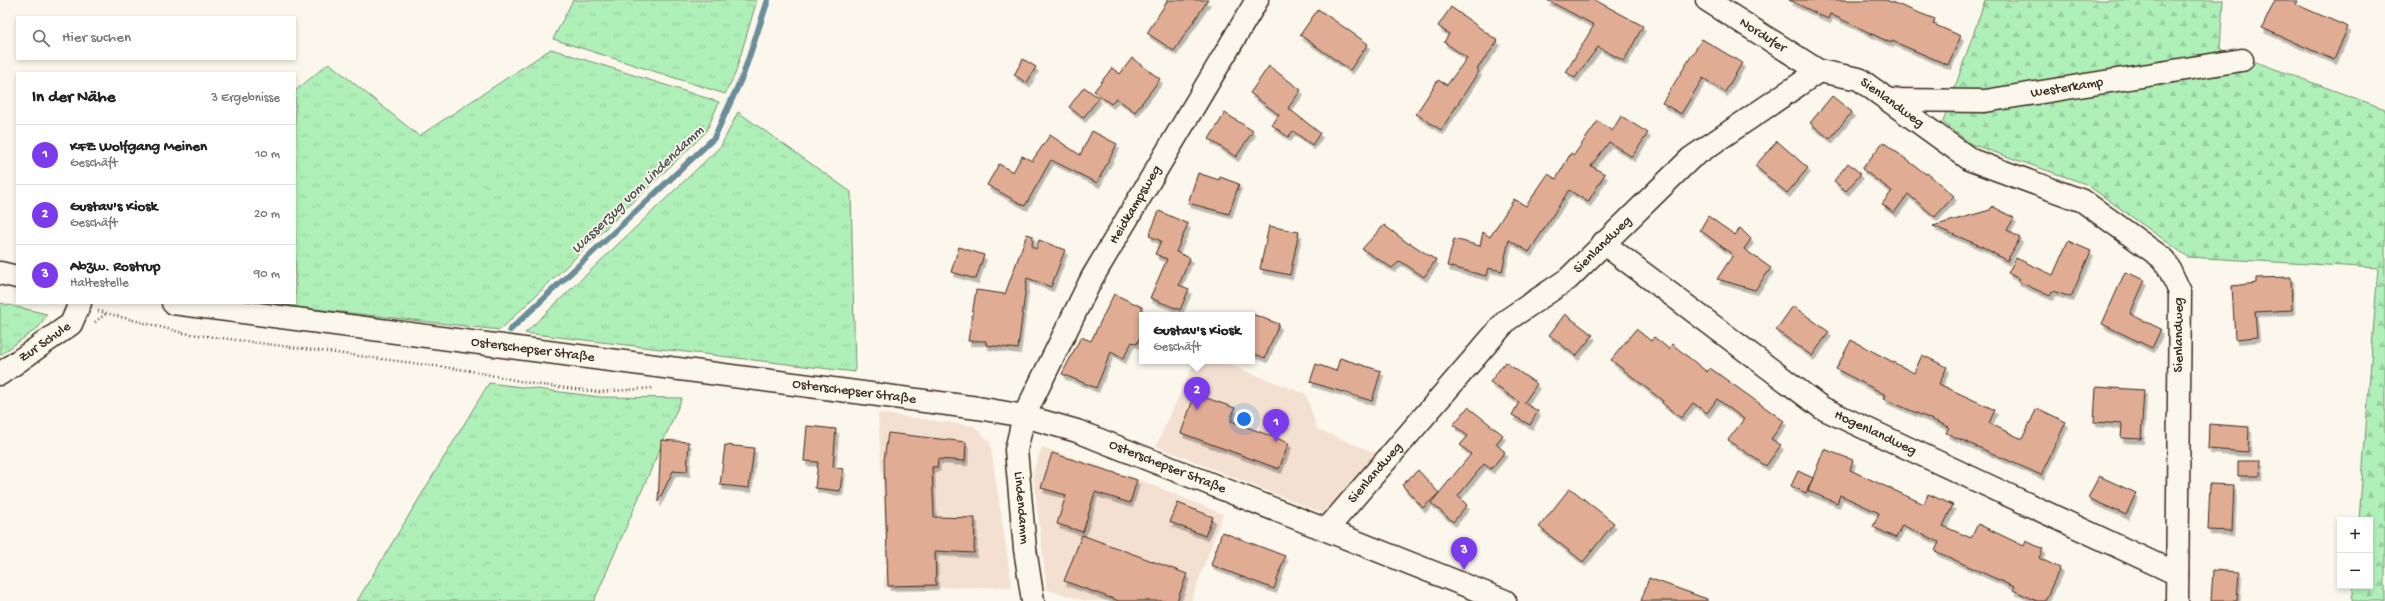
<!DOCTYPE html>
<html lang="de">
<head>
<meta charset="utf-8">
<style>
	:root { --surface:#fff; --page:#f2f2f2; --text:#222; --muted:#767676; --line:#e0e0e0; --accent:#7c3aed }
	body { margin:0; font-family:"Gochi Hand",sans-serif; background:var(--page); color:var(--text) }
	.controls { position:absolute; right:12px; bottom:12px; display:grid; overflow:hidden; border-radius:0px; box-shadow:0 2px 6px #0003 }
	.controls button { width:36px; height:36px; display:grid; place-items:center; padding:0; border:0; border-bottom:1px solid var(--line); background:var(--surface); color:var(--text); font:20px sans-serif }
	.you { position:absolute; left:1244px; top:419px; width:14px; height:14px; margin:-10px; border:3px solid #fff; border-radius:50%; background:#1a73e8; box-shadow:0 0 0 6px #1a73e833 }
	.badge { display:grid; place-items:center; width:26px; height:26px; border-radius:50%; background:var(--accent); color:#fff; font-size:13px; font-weight:700 }
	.pin { position:absolute; translate:-50% -33px; filter:drop-shadow(0 1px 2px #0008) }
	.pin::after { content:''; position:absolute; top:21px; width:14px; height:12px; background:inherit; clip-path:polygon(0 0,100% 0,50% 100%) }
	.popup { position:absolute; left:1139px; top:312px; width:116px; height:52px; box-sizing:border-box; display:grid; place-content:center; border-radius:0px; background:var(--surface); filter:drop-shadow(0 1px 3px #0005); font-size:13px; white-space:nowrap; color:var(--muted) }
	.popup b { font-size:15px; color:var(--text) }
	.popup::after { content:''; position:absolute; left:50%; top:100%; margin-left:-8px; border:8px solid transparent; border-top-color:var(--surface) }
	.list { margin:0; padding:0; list-style:none }
	h2 { display:flex; justify-content:space-between; align-items:center; height:52px; margin:0; padding:0 16px; font-size:17px }
	h2 small { font-size:13px; font-weight:400; color:var(--muted) }
	.list li { display:grid; grid-template-columns:26px 1fr auto; gap:12px; align-items:center; box-sizing:border-box; height:60px; padding:0 16px; border-top:1px solid var(--line) }
	.list b { display:block; font-size:15px; white-space:nowrap }
	.list p { margin:0; font-size:13px; white-space:nowrap; color:var(--muted) }
	.list em { font-size:13px; font-style:normal; color:var(--muted) }
	.icon { flex:none; width:22px; height:22px; fill:none; stroke:currentColor; stroke-width:2; stroke-linecap:round; stroke-linejoin:round }
	.map { position:relative; flex:none; width:2385px; height:601px; overflow:hidden }
	.search { position:absolute; background:var(--surface); box-shadow:0 2px 6px #0003; left:16px; top:16px; width:280px; height:44px; display:flex; align-items:center; gap:10px; box-sizing:border-box; padding:0 14px; border-radius:0px; color:var(--muted); font-size:15px }
	.panel { position:absolute; background:var(--surface); box-shadow:0 2px 6px #0003; left:16px; top:72px; width:280px; height:232px; border-radius:0px }
	.map>svg:first-child { display:block }
	.built { fill:#f3e0d1 }
	.grass { fill:url(#grass-tufts); stroke:#758d6c }
	.forest { fill:url(#forest-firs); stroke:#758d6c }
	.lines { fill:none; stroke-linecap:round; stroke-linejoin:round }
	.stream { stroke:#6a8d99; stroke-width:6 }
	.building { fill:#e0ac93; stroke:#3b2a1e; filter:url(#shadow) }
	.street-casing { stroke:#3b2a1e; stroke-width:25 }
	.secondary-casing { stroke:#3b2a1e; stroke-width:25 }
	.path { stroke:#3b2a1e; stroke-width:2.5; stroke-dasharray:1 3; stroke-linecap:butt }
	.street { stroke:#fbf7ec; stroke-width:22 }
	.secondary { stroke:#fbf7ec; stroke-width:22 }
	.labels { text-anchor:middle; dominant-baseline:central; stroke-width:3.5; stroke-linejoin:round; paint-order:stroke }
	.street-label { font-size:14px; fill:#3b2a1e; stroke:#fbf7ec }
	.water-label { font-size:15px; font-style:italic; fill:#4e5351; stroke:#fbf7ec }
</style>
</head>
<body>
<div class="map">
<svg width="2385" height="601" viewBox="0 0 2385 601">
	<defs>
		<pattern id="grass-tufts" width="24" height="20" patternUnits="userSpaceOnUse"><rect width="24" height="20" fill="#aff0b9"/><path d="M3 7l-1-3M5 7V3M7 7l1-3M15 17l-1-3M17 17v-4M19 17l1-3" fill="none" stroke="#97ce9f"/></pattern>
		<pattern id="forest-firs" width="22" height="20" patternUnits="userSpaceOnUse"><rect width="22" height="20" fill="#aff0b9"/><path d="M5 1l3.5 6h-7zM16 11l3.5 6h-7z" fill="#97ce9f"/></pattern>
		<filter id="shadow"><feDropShadow dx="2.5" dy="4.5" stdDeviation="0" flood-color="#0004"/></filter>
	</defs>
	<rect width="100%" height="100%" fill="#fbf7ec"/>
	<filter id="ink" filterUnits="userSpaceOnUse"><feTurbulence type="fractalNoise" baseFrequency=".025" numOctaves="2"/><feDisplacementMap in="SourceGraphic" scale="8" xChannelSelector="R" yChannelSelector="G"/><feConvolveMatrix kernelMatrix="1 2 1 2 8 2 1 2 1" color-interpolation-filters="sRGB"/></filter>
	<g filter="url(#ink)">
		<!-- built -->
		<g class="built">
			<polygon points="1195,361 1219,361 1306,394 1317,429 1383,456 1330,516 1156,446"/>
			<polygon points="878,413 974,426 990,442 1012,587 884,588 886,540"/>
			<polygon points="1042,447 1140,480 1223,514 1191,601 1086,601 1047,590 1033,472"/>
		</g>
		<!-- grass -->
		<g class="grass">
			<polygon points="573,0 757,0 735,74 725,94 553,39"/>
			<polygon points="551,49 719,102 706,132 500,330 279,305 279,303 295,303 295,91 329,63 419,136"/>
			<polygon points="738,112 851,192 855,372 525,333 721,146"/>
			<polygon points="0,303 47,314 39,327 0,355"/>
			<polygon points="489,383 600,397 682,398 594,601 357,601"/>
		</g>
		<!-- forest -->
		<polygon class="forest" points="1985,0 2223,0 2220,49 2385,109 2385,601 2352,601 2354,586 2370,586 2370,520 2359,520 2378,268 2188,257 2086,184 1971,144 1943,122"/>
		<g class="lines">
			<!-- stream -->
			<polyline class="stream" points="510,330 714,138 743,75 768,0"/>
		</g>
		<!-- building -->
		<g class="building">
			<polygon points="1168,0 1208,0 1174,51 1147,33"/>
			<polygon points="1547,0 1595,0 1643,26 1624,61 1598,47 1575,78 1566,72 1594,25"/>
			<polygon points="1789,0 1886,0 1935,19 1933,24 1961,36 1948,65 1892,41 1891,43 1830,14 1828,19"/>
			<polygon points="2275,0 2297,0 2295,4 2348,27 2334,60 2262,28"/>
			<polygon points="1451,7 1498,41 1477,69 1479,71 1441,130 1416,114 1438,80 1447,85 1467,58 1444,42 1449,34 1438,26"/>
			<polygon points="1318,9 1368,44 1350,70 1300,35"/>
			<polygon points="1702,39 1742,63 1725,92 1703,78 1681,114 1662,103"/>
			<polygon points="1132,58 1160,79 1135,112 1116,98 1111,104 1094,91 1112,68 1120,74"/>
			<polygon points="1023,59 1036,67 1027,83 1014,75"/>
			<polygon points="1269,66 1301,90 1288,108 1320,133 1312,145 1293,131 1288,137 1272,125 1279,115 1250,93"/>
			<polygon points="1084,87 1099,98 1083,118 1069,107"/>
			<polygon points="1832,96 1852,112 1830,139 1810,123"/>
			<polygon points="1225,113 1253,131 1236,157 1209,139"/>
			<polygon points="1621,116 1648,133 1632,157 1609,142 1591,166 1605,174 1588,202 1569,190 1529,252 1509,240 1502,271 1488,268 1486,276 1447,266 1454,239 1480,246 1483,232 1490,237 1514,199 1526,206 1548,174 1556,179 1571,153 1574,155 1598,121 1612,131"/>
			<polygon points="1092,131 1117,144 1097,183 1051,160 1025,206 987,185 999,164 1013,172 1022,156 1032,161 1050,135 1080,155"/>
			<polygon points="1777,141 1808,168 1787,193 1755,166"/>
			<polygon points="1883,142 1926,174 1927,173 1954,196 1935,217 1908,194 1894,213 1882,204 1892,191 1862,169"/>
			<polygon points="1848,163 1861,174 1846,191 1834,181"/>
			<polygon points="1198,173 1219,180 1220,177 1239,184 1229,214 1188,203"/>
			<polygon points="1992,206 2014,218 2007,230 2020,238 2007,261 1983,247 1933,226 1990,210"/>
			<polygon points="1159,211 1188,224 1176,252 1190,258 1179,285 1189,289 1180,310 1150,298 1167,259 1155,254 1161,241 1149,236"/>
			<polygon points="1708,216 1735,235 1740,228 1751,239 1744,249 1771,268 1755,290 1717,279 1733,255 1700,230"/>
			<polygon points="1384,225 1409,244 1410,243 1436,260 1424,277 1400,261 1392,268 1362,249"/>
			<polygon points="1269,226 1299,232 1290,275 1260,269"/>
			<polygon points="1027,234 1033,236 1032,247 1036,249 1039,240 1065,250 1051,287 1027,278 1018,349 986,345 986,341 968,341 976,290 1005,294"/>
			<polygon points="2068,241 2091,251 2071,297 2052,291 2050,296 2017,281 2019,279 2008,273 2016,258 2053,275"/>
			<polygon points="959,247 984,255 976,279 951,272"/>
			<polygon points="2125,272 2145,280 2130,314 2161,329 2152,348 2102,324"/>
			<polygon points="2291,277 2292,310 2255,312 2257,337 2235,339 2232,286 2256,283 2256,278"/>
			<polygon points="1114,294 1142,307 1142,332 1137,344 1132,342 1123,359 1111,352 1096,388 1062,374 1081,337 1091,341"/>
			<polygon points="1793,306 1829,332 1812,356 1776,330"/>
			<polygon points="1252,314 1279,324 1265,358 1252,353"/>
			<polygon points="1565,314 1593,335 1576,356 1549,335"/>
			<polygon points="1636,329 1651,341 1654,337 1669,349 1672,344 1707,372 1710,368 1784,421 1771,439 1781,445 1766,466 1728,440 1744,419 1717,399 1707,413 1693,403 1681,418 1662,403 1663,401 1611,360"/>
			<polygon points="1851,340 1914,373 1922,355 1947,367 1939,384 1995,410 1989,423 2022,439 2037,408 2066,422 2041,475 1946,433 1949,427 1884,399 1886,395 1836,369"/>
			<polygon points="1340,358 1381,371 1372,401 1310,382 1316,364 1336,371"/>
			<polygon points="1505,362 1537,384 1524,403 1538,411 1530,425 1512,415 1519,402 1490,382"/>
			<polygon points="2096,387 2144,390 2141,439 2121,438 2122,424 2094,422"/>
			<polygon points="1195,394 1235,408 1231,421 1289,443 1279,469 1181,433"/>
			<polygon points="1468,407 1503,435 1496,444 1505,452 1491,469 1484,464 1458,496 1467,505 1453,522 1431,503 1471,454 1460,445 1468,436 1453,425"/>
			<polygon points="2209,424 2249,427 2248,452 2208,449"/>
			<polygon points="807,426 836,429 833,467 843,469 840,491 815,488 818,462 804,461"/>
			<polygon points="888,433 966,442 965,461 938,459 937,467 932,467 934,517 975,518 974,553 935,551 936,585 888,586 884,460"/>
			<polygon points="661,440 689,442 687,472 673,471 658,502"/>
			<polygon points="725,445 754,448 749,488 720,485"/>
			<polygon points="1824,449 1853,460 1850,470 1924,504 1928,494 1953,505 1943,526 1971,538 1978,524 2024,546 2026,541 2043,549 2039,558 2060,568 2045,601 2037,601 2013,590 2014,587 1935,551 1939,542 1902,525 1896,538 1873,527 1879,513 1840,495 1837,503 1808,491"/>
			<polygon points="1052,453 1137,480 1130,503 1095,492 1083,532 1057,524 1066,495 1041,488"/>
			<polygon points="2238,461 2261,461 2260,476 2238,476"/>
			<polygon points="1418,470 1439,493 1423,508 1402,485"/>
			<polygon points="1798,471 1813,478 1806,493 1791,486"/>
			<polygon points="2099,476 2136,493 2126,515 2088,498"/>
			<polygon points="2210,484 2234,485 2232,531 2208,530"/>
			<polygon points="1570,488 1614,523 1583,562 1539,527"/>
			<polygon points="1178,503 1213,517 1205,536 1170,522"/>
			<polygon points="1222,532 1285,556 1274,589 1211,565"/>
			<polygon points="1082,535 1187,574 1177,601 1119,601 1064,581"/>
			<polygon points="2213,570 2239,572 2237,601 2211,601"/>
			<polygon points="1649,578 1707,599 1707,601 1641,601"/>
		</g>
		<g class="lines">
			<!-- street casing -->
			<g class="street-casing">
				<g id="street">
					<path id="s1" d="M1707 0 1819 71"/>
					<path id="s2" d="M1890 100 1985 101 2242 60"/>
					<path id="s3" d="M1603 243 1822 408 2177 574"/>
					<path id="s4" d="M0 374 71 324 80 303"/>
					<path id="s5" d="M1024 416 1092 278 1257 0"/>
					<path id="s6" d="M1327 529 1507 320 1568 279 1691 158 1819 71 1859 79 1971 160 2083 201 2165 260 2180 292 2177 601"/>
				</g>
			</g>
			<!-- secondary casing -->
			<g class="secondary-casing">
				<g id="secondary">
					<polyline points="0,273 17,277"/>
					<path id="s7" d="M173 303 978 408 1024 416 1077 431 1505 601"/>
					<path id="s8" d="M1024 416 1016 450 1025 549 1033 601"/>
				</g>
			</g>
			<!-- path -->
			<g class="path">
				<polyline points="98,311 183,333 466,370 534,384 599,392 654,388"/>
				<polyline points="95,322 107,313"/>
			</g>
			<!-- street -->
			<use href="#street" class="street"/>
			<!-- secondary -->
			<use href="#secondary" class="secondary"/>
		</g>
	</g>
	<g class="labels">
		<!-- street labels -->
		<g class="street-label">
			<text stroke="none"><textPath href="#s1" startOffset="66">Nordufer</textPath></text>
			<text stroke="none"><textPath href="#s2" startOffset="178">Westerkamp</textPath></text>
			<text stroke="none"><textPath href="#s6" startOffset="758">Sienlandweg</textPath></text>
			<text stroke="none"><textPath href="#s5" startOffset="239">Heidkampsweg</textPath></text>
			<text stroke="none"><textPath href="#s6" startOffset="398">Sienlandweg</textPath></text>
			<text transform="translate(2179 335) rotate(-90)">Sienlandweg</text>
			<text stroke="none"><textPath href="#s4" startOffset="55">Zur Schule</textPath></text>
			<text stroke="none"><textPath href="#s7" startOffset="363">Osterschepser Straße</textPath></text>
			<text stroke="none"><textPath href="#s7" startOffset="687">Osterschepser Straße</textPath></text>
			<text stroke="none"><textPath href="#s3" startOffset="333">Hogenlandweg</textPath></text>
			<text stroke="none"><textPath href="#s7" startOffset="1011">Osterschepser Straße</textPath></text>
			<text stroke="none"><textPath href="#s6" startOffset="74">Sienlandweg</textPath></text>
			<text stroke="none"><textPath href="#s8" startOffset="93">Lindendamm</textPath></text>
		</g>
		<!-- water labels -->
		<g class="water-label">
			<text transform="translate(638 190) rotate(-44)">Wasserzug vom Lindendamm</text>
		</g>
	</g>
</svg>
<div class="controls">
<button>+</button>
<button>−</button>
</div>
<div class="you"></div>
<div class="pin badge" style="left:1276px;top:442px">1</div>
<div class="pin badge" style="left:1197px;top:410px">2</div>
<div class="popup"><b>Gustav's Kiosk</b>Geschäft</div>
<div class="pin badge" style="left:1464px;top:570px">3</div>
<div class="search"><svg class="icon" aria-label="search" viewBox="0 0 24 24"><circle cx="10" cy="10" r="6"/><path d="M15 15l6 6"/></svg>Hier suchen</div>
<section class="panel">
<h2>In der Nähe<small>3 Ergebnisse</small></h2>
<ul class="list">
<li><span class="badge">1</span><div><b>KFZ Wolfgang Meinen</b><p>Geschäft</p></div><em>10 m</em></li>
<li><span class="badge">2</span><div><b>Gustav's Kiosk</b><p>Geschäft</p></div><em>20 m</em></li>
<li><span class="badge">3</span><div><b>Abzw. Rostrup</b><p>Haltestelle</p></div><em>90 m</em></li>
</ul>
</section>
</div>
</body>
</html>
